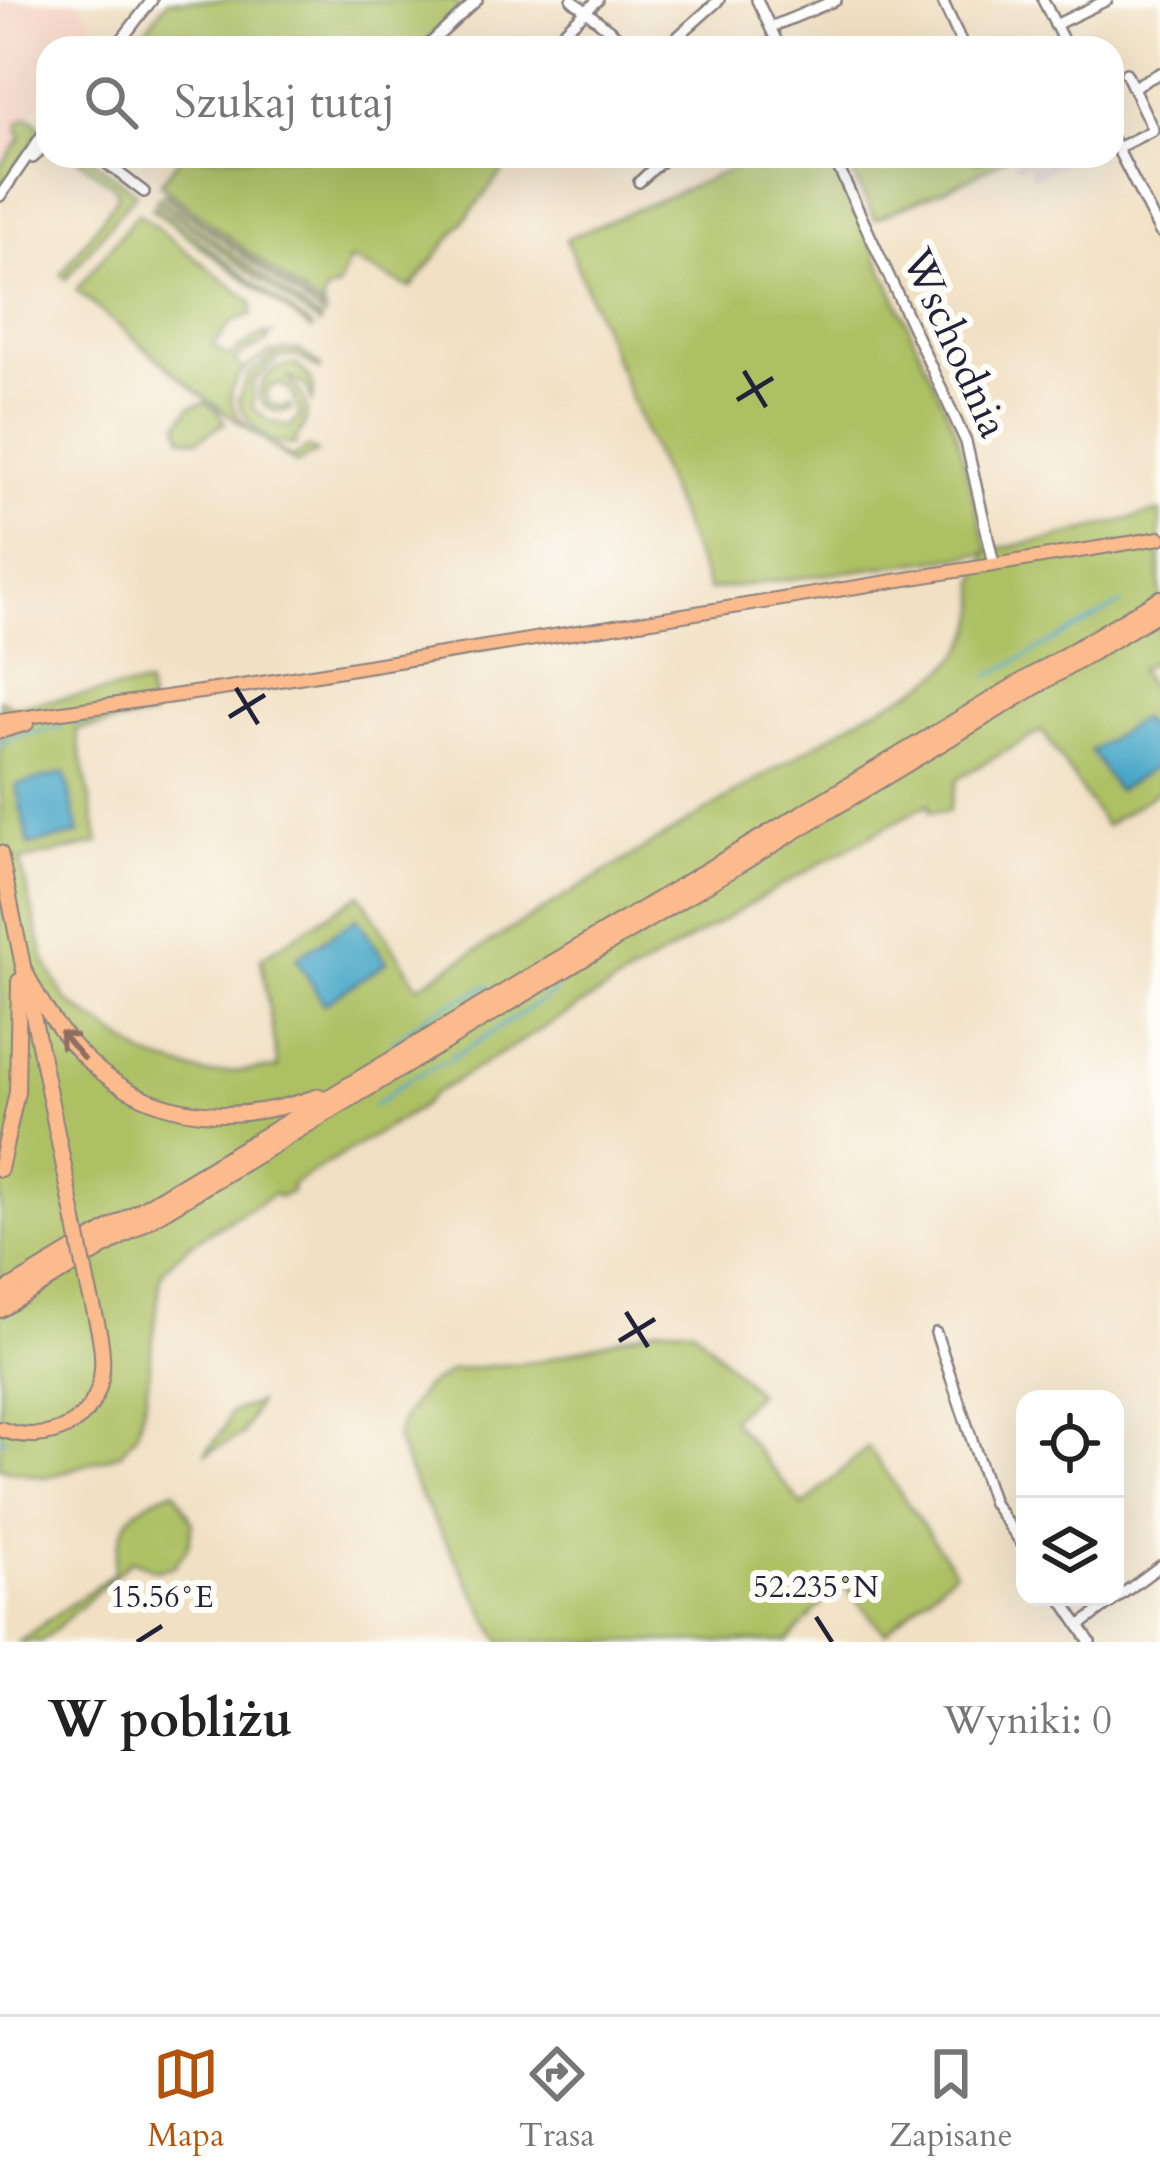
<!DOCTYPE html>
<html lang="pl">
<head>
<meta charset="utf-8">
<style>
	:root { --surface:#fff; --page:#f6f6f6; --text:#222; --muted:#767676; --line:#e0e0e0; --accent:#b45309 }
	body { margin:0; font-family:Cardo,serif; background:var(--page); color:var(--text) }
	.controls { position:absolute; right:36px; bottom:36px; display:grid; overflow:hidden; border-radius:24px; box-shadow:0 12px 48px #0002 }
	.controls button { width:108px; height:108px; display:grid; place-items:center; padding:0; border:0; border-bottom:3px solid var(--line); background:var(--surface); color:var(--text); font:60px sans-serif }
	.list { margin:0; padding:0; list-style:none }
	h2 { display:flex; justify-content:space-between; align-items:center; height:156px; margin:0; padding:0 48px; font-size:51px }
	h2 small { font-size:39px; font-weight:400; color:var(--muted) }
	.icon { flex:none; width:66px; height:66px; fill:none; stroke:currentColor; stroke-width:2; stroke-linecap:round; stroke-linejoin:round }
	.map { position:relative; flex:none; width:1160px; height:1642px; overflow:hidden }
	.search { position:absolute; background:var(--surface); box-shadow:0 12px 48px #0002; left:36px; right:36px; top:36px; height:132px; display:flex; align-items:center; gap:30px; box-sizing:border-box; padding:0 42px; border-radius:36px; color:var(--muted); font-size:45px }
	.sheet { height:372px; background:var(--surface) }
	nav { display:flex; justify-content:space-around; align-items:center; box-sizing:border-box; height:168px; border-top:3px solid var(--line); background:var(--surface); font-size:33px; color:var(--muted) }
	nav a { display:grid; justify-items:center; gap:6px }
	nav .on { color:var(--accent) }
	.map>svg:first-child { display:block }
	.built { fill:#f5d2c2 }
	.industrial { fill:#d1bfbd }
	.green { fill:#adc064; stroke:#687150; stroke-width:3 }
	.water { fill:#49a7c8; stroke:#366482; stroke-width:3 }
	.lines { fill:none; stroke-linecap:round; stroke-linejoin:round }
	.stream { stroke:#49a7c8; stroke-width:3 }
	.minor-casing { stroke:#8a817f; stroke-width:14 }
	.major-casing { stroke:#8a817f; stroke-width:16 }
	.highway-casing { stroke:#8a817f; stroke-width:18 }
	.minor { stroke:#fff; stroke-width:9 }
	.major { stroke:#fbbb8d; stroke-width:12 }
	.highway { stroke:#fbbb8d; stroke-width:14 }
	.highway-bridge-casing { stroke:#8a817f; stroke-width:18; stroke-linecap:butt }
	.highway-bridge { stroke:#fbbb8d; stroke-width:14 }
	.oneway { stroke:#8e6e64 }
	.ticks { fill:none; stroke:#22223b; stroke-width:4.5 }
	.labels { text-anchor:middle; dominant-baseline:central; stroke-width:12; stroke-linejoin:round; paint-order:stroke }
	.street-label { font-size:42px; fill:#22223b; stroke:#fdfcf7 }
	.ticks-label { font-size:30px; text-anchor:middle; fill:#22223b; stroke:#fdfcf7; stroke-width:12; stroke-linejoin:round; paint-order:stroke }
</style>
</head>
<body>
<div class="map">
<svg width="1160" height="1642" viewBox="0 0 1160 1642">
	<rect width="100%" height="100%" fill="#fdfcf7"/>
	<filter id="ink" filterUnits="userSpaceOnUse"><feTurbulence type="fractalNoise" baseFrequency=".00833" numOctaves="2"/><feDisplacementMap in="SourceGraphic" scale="24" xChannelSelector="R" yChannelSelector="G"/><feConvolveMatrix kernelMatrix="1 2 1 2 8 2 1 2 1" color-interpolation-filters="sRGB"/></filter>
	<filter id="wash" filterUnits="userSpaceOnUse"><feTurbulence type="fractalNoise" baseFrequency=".004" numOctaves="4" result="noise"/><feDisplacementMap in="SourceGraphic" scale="48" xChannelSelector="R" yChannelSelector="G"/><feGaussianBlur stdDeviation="2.7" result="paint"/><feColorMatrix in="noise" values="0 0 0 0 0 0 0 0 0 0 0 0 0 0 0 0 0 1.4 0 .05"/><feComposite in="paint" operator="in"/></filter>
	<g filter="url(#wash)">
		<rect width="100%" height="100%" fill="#f1e0c3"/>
		<!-- built -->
		<polygon class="built" points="0,0 79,0 104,40 98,48 48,48 48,99 24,118 22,136 0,165"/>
		<!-- industrial -->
		<polygon class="industrial" points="1013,156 1080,156 1033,178 1027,165 1018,168"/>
		<!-- green -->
		<g class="green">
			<polygon points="168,0 452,0 462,7 419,48 132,48"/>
			<polygon points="29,117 38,124 40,133 0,190 0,166 22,137 18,133 18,122"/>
			<polygon points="74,156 89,156 136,193 66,279 61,274 117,198 116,188"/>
			<polygon points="181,156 515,156 411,288 350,260 337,289 329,290 322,301 325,311 160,184"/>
			<path d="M763 156H832L955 429 988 550 1052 539 1160 511V657L1139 670 1160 702V790L1105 826 1042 731 958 778 948 812H930L929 804C760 893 599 996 435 1093L421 1107 290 1186 292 1191 279 1198 275 1194C242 1213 181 1243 161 1274L146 1397 137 1432 121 1453 46 1478 0 1468V699L13 706 147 685 152 717 76 730 99 843 20 861 45 961 67 1001 147 1057 206 1074 278 1068 261 958 360 894 418 986 864 715C913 691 970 670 979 609 980 600 976 590 977 581 979 572 984 562 987 553L709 590 566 239Z"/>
			<polygon points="852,156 972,156 977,163 990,156 1007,157 966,180 875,219 847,162"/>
			<polygon points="165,193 324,315 324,317 163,194"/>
			<polygon points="159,197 321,321 320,325 156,201"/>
			<polygon points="154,205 313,328 312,330 151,209"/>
			<path d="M138 213 252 302V314L232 322 213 346 228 356 260 335 274 333 265 337 269 340C257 349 245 349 234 362L244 369 274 350C264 357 251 364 242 373 206 410 267 440 292 458L308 448 317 452 296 464 196 391 76 290Z"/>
			<path d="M281 350H299L321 367 320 370 297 356 280 357 253 382V407L268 421 291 427 300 415 290 390 279 384 267 389 268 403 284 408 288 404 292 410C278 414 268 412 259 399 258 377 274 366 295 364 309 374 318 384 312 402L307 387 287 376C305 396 316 415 295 440L297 444C270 448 247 425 238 400L248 375Z"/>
			<polygon points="205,402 218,411 225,423 198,440 182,437 179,424 190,407"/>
			<polygon points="660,1327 693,1328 757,1393 731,1419 803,1506 868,1447 955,1571 885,1633 841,1583 787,1642 501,1642 414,1484 396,1438 402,1419 424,1388 452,1370 541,1361"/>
			<polygon points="258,1402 242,1435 205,1454 225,1427 230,1413"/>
			<path d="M175 1490 193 1523 188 1546 174 1567 156 1570 132 1560 42 1641 18 1642 113 1574C122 1524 122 1510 175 1490Z"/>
		</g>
		<!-- water -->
		<g class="water">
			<polygon points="1141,718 1160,747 1160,764 1117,791 1091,751"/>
			<polygon points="65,773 79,834 29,845 16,785"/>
			<polygon points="357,918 387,962 324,1004 296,958"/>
		</g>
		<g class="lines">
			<!-- stream -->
			<g class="stream">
				<polyline points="989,676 1121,604"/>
				<polyline points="73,724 118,715"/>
				<polyline points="0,745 13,737 61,727"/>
				<polyline points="393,1042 429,1014 489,985"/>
				<polyline points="456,1056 557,990"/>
				<polyline points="374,1106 409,1079 456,1056 453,1052"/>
				<polyline points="0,1437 6,1439"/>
			</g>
		</g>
	</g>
	<g filter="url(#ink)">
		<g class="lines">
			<!-- minor casing -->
			<g class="minor-casing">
				<g id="minor">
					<polyline points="572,0 632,48"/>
					<polyline points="757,0 780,48"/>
					<polyline points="942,0 964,48"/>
					<polyline points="1043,0 1067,48"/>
					<polyline points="1055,25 1107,0"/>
					<polyline points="771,27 836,0"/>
					<polyline points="115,48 152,0"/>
					<polyline points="425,48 477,0"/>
					<polyline points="546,48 598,0"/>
					<polyline points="665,48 719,0"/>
					<polyline points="1133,87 1160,73"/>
					<polyline points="1112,138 1160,232"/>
					<polyline points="1117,148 1153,130 1126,73"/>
					<polyline points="97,156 144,192"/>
					<polyline points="833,156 966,442 994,564"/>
					<polyline points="33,158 48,142"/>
					<polyline points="639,182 667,156"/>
					<polyline points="0,196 45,131"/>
					<polyline points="936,1333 993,1503 1025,1548"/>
					<polyline points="1060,1597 1090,1642"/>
					<polyline points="1079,1626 1160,1566"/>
				</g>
			</g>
			<!-- major casing -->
			<g class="major-casing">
				<g id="major">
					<polyline points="0,721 249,685 1160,538"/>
					<polyline points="0,732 27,724"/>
				</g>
			</g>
			<!-- highway casing -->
			<g class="highway-casing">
				<g id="highway">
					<polyline points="0,853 75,1221"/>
					<path d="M24 969C84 1096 185 1143 319 1096"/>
					<polyline points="0,1169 17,1092 19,981"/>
					<polyline points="0,1294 1160,598"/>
					<polyline points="0,1310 1160,612"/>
					<path d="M0 1429C47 1447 99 1424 102 1369 104 1342 94 1312 88 1286"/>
				</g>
			</g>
			<!-- minor -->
			<use href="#minor" class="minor"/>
			<!-- major -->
			<use href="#major" class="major"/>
			<!-- highway -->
			<use href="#highway" class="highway"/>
			<!-- highway-bridge casing -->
			<g class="highway-bridge-casing">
				<polyline id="highway-bridge" points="75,1221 88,1286"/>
			</g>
			<!-- highway-bridge -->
			<use href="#highway-bridge" class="highway-bridge"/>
		</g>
		<!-- one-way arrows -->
		<defs><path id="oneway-shaft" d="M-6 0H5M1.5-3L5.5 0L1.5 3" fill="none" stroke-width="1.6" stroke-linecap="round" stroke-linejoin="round" transform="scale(3)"/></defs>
		<use class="oneway" href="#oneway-shaft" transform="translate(72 1045) rotate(-131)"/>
	</g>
	<!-- ticks -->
	<path class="ticks" d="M744 371 766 407M737 400 773 378M236 688 258 724M229 717 265 695M626 1312 648 1347M619 1341 655 1319M816 1617 832 1642M137 1642 162 1626"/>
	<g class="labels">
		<!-- street labels -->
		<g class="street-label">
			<text transform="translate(955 343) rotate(66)">Wschodnia</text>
		</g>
	</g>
	<g class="ticks-label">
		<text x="816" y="1597">52.235°N</text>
		<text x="162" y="1607">15.56°E</text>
	</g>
</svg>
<div class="controls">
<button><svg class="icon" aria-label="locate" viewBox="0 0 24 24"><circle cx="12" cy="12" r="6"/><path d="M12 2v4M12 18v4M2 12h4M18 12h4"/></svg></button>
<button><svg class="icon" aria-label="layers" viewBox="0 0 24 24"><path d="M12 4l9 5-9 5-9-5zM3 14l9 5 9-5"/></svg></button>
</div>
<div class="search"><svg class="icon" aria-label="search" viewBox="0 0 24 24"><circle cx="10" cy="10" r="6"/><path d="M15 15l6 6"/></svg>Szukaj tutaj</div>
</div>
<section class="sheet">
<h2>W pobliżu<small>Wyniki: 0</small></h2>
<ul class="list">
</ul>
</section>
<nav>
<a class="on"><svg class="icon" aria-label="map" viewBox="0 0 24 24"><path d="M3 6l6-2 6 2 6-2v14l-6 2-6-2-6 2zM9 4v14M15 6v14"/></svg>Mapa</a>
<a><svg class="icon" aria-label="directions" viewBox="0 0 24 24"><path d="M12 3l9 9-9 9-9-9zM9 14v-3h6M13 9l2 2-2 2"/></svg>Trasa</a>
<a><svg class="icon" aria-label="saved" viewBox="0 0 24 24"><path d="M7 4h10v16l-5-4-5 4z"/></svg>Zapisane</a>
</nav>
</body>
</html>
